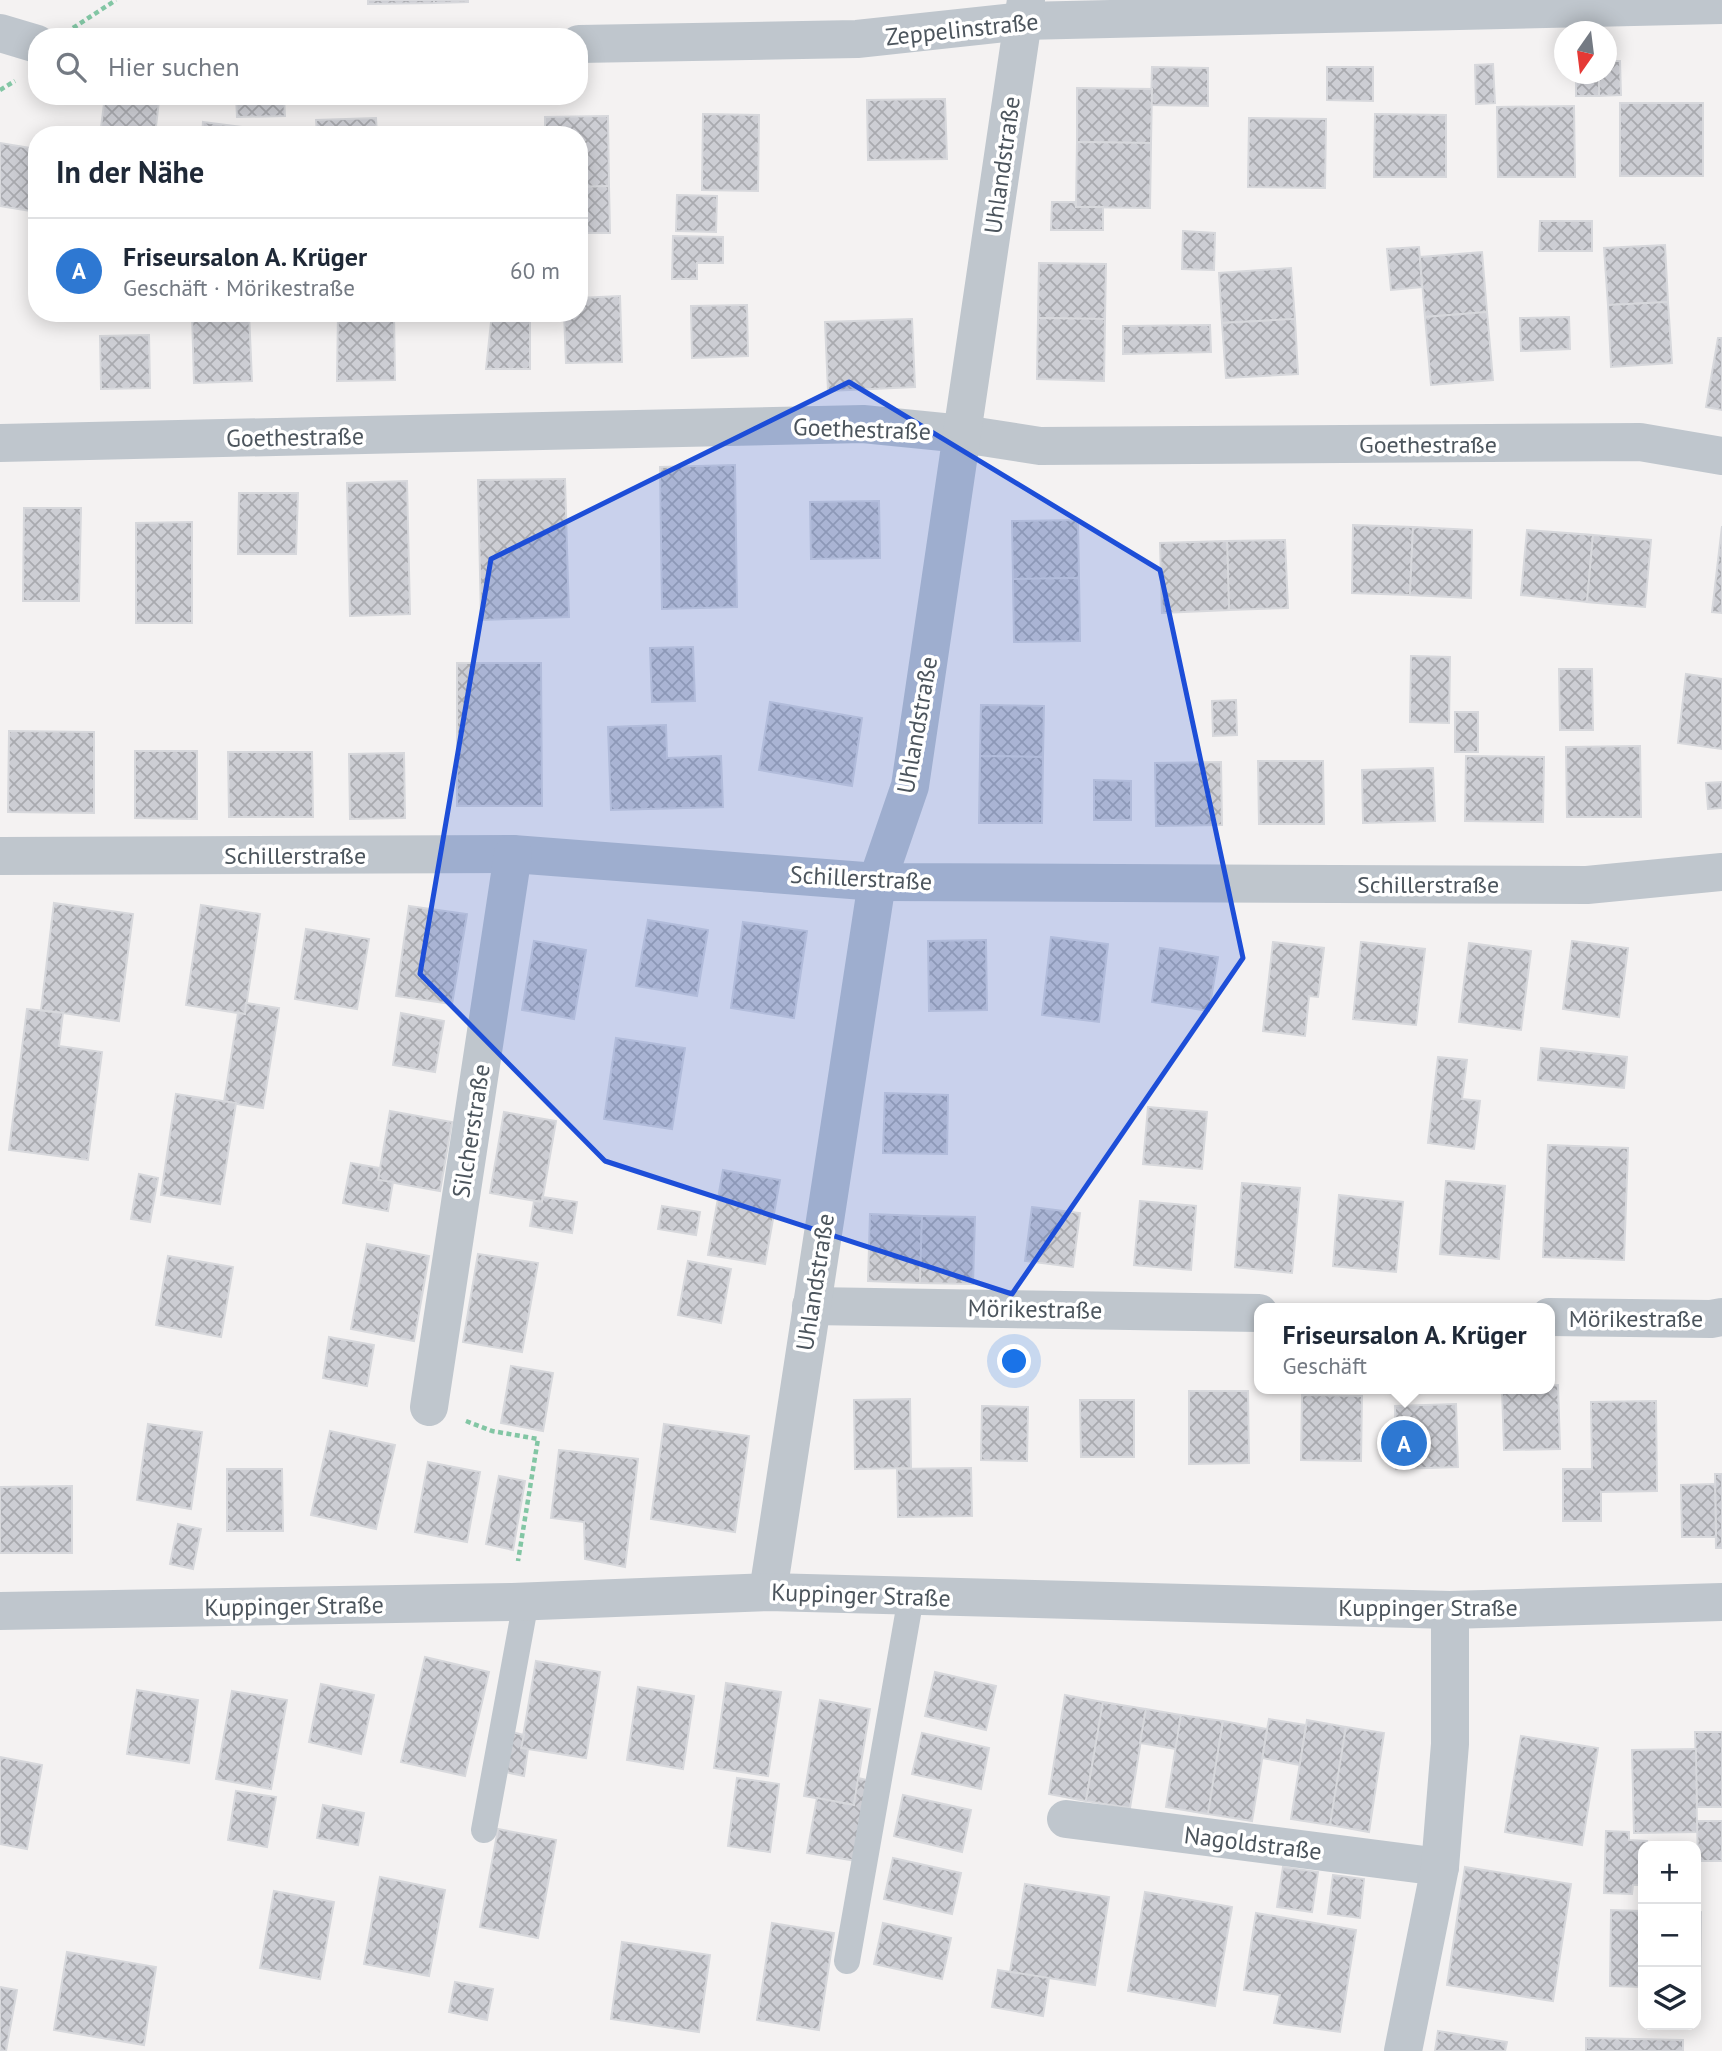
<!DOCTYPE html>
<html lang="de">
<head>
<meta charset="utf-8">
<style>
	:root { --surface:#fff; --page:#f2f2f3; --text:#1f2937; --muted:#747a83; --line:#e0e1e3; --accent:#2e78d2 }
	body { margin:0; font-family:"PT Sans",sans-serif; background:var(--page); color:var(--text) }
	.controls { position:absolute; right:21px; bottom:21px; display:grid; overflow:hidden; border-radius:14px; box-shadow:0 4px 18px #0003 }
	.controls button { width:63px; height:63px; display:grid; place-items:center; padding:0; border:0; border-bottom:2px solid var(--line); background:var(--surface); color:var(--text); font:35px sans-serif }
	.compass { position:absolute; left:1554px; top:21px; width:63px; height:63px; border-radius:50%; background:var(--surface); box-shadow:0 4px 18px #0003; rotate:194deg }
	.you { position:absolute; left:1015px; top:1362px; width:24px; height:24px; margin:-18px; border:5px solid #fff; border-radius:50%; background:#1a73e8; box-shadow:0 0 0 10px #1a73e833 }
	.badge { display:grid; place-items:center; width:46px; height:46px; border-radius:50%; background:var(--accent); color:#fff; font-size:23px; font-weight:700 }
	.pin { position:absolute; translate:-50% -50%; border:4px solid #fff; box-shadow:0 2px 7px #0006 }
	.popup { position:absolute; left:1254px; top:1303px; width:301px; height:91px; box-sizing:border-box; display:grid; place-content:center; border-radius:14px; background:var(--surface); filter:drop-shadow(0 2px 5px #0005); font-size:23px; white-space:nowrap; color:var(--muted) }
	.popup b { font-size:26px; color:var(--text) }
	.popup::after { content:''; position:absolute; left:50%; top:100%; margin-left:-14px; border:14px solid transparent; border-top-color:var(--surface) }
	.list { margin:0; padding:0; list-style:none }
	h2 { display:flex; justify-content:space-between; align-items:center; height:91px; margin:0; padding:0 28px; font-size:30px }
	h2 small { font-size:23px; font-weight:400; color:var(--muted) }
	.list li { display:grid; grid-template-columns:46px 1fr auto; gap:21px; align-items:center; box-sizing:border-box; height:105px; padding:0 28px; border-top:2px solid var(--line) }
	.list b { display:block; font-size:26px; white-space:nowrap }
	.list p { margin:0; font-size:23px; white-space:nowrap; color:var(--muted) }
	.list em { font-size:23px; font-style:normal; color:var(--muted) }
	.icon { flex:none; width:38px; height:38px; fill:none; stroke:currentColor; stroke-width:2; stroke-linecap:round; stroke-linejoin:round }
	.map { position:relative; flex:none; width:1722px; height:2051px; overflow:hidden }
	.search { position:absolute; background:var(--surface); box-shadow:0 4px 18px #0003; left:28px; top:28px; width:560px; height:77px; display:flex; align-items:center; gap:18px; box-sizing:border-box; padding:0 24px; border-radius:28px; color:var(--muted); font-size:26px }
	.panel { position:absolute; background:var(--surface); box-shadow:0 4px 18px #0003; left:28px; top:126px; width:560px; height:196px; border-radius:28px }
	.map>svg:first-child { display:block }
	.building { fill:url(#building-cross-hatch); stroke:#d7d8dc; stroke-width:2 }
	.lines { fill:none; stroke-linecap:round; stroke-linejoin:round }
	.path { stroke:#82c6a4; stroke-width:4.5; stroke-dasharray:5 3.5; stroke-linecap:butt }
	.lane { stroke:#bfc6cd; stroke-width:26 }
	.street { stroke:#bfc6cd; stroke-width:38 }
	.marked { fill:#1d4ed8; fill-opacity:0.2; stroke:#1d4ed8; stroke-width:5; stroke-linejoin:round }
	.labels { text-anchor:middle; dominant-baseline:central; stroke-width:7; stroke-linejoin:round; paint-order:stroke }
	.street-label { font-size:24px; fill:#4c555d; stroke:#fff }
</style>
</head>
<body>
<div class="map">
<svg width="1722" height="2051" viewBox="0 0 1722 2051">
	<defs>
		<pattern id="building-cross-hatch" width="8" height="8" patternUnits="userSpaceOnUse" patternTransform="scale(1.75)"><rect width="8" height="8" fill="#cdced4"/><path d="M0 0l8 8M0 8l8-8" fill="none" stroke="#a9aaaf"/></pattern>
	</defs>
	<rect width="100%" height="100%" fill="#f4f2f2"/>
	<!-- building -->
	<g class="building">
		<polygon points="368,0 434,0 434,3 368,4"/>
		<polygon points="434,0 468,0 468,2 434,3"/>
		<polygon points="1606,61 1620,61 1621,95 1599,96 1599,74 1606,74"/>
		<polygon points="1493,64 1495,103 1476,104 1475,65"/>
		<polygon points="1152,67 1208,68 1208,106 1151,105"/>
		<polygon points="1327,67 1373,67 1373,101 1327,100"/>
		<rect x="1576" y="74" width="23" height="22"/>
		<polygon points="1077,88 1152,89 1151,143 1077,142"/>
		<polygon points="105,96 159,101 155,135 100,135"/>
		<polygon points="236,96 284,96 285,116 237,117"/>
		<polygon points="945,99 947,159 868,160 867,100"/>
		<rect x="1620" y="103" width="83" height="73"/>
		<polygon points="1574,106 1575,177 1498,177 1497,107"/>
		<polygon points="703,114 759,115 758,191 702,190"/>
		<polygon points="1375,114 1446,115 1446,177 1374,177"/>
		<polygon points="608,116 609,186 579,187 579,135 545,135 545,117"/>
		<polygon points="376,118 377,135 317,135 316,120"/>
		<polygon points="1249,118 1326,119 1325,188 1248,187"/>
		<polygon points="203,122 257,129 256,135 202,135"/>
		<polygon points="1077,142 1151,143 1150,208 1076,207"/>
		<polygon points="0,143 37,149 37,212 0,206"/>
		<polygon points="609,186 610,233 579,233 579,187"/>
		<polygon points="677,195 717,196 716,232 676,231"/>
		<polygon points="1052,202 1075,202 1076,207 1103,207 1103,230 1051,230"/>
		<polygon points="1540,221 1592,221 1592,251 1539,251"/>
		<polygon points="1183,231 1215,233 1214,270 1182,269"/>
		<polygon points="673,236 723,237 723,263 697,263 697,279 672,279"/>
		<polygon points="1665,245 1668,302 1608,305 1604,248"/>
		<polygon points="1419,247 1422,287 1391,290 1387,249"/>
		<polygon points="1482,252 1487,312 1425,317 1420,257"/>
		<polygon points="1039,263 1106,264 1105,319 1038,318"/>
		<polygon points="1291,268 1295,319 1222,323 1219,273"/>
		<polygon points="620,296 622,362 566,363 564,313 579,313 579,298"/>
		<polygon points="1668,302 1672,363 1611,367 1608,305"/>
		<polygon points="747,305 748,356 692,358 691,306"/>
		<polygon points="1487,312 1493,380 1431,385 1425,317"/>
		<polygon points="192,313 249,313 252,381 194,383"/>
		<polygon points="338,313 394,313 395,380 337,381"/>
		<polygon points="492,313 530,313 530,369 486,369"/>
		<polygon points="1569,317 1570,349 1521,351 1520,318"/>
		<polygon points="1038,318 1105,319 1104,381 1037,379"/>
		<polygon points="912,319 915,387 828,391 825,322"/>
		<polygon points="1295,319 1298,374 1226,378 1222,323"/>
		<polygon points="1210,325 1211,352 1123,354 1123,326"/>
		<polygon points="149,335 150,388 101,389 100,336"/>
		<polygon points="1718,338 1722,338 1722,410 1706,407"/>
		<polygon points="735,465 737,607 662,609 660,467"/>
		<polygon points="565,479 569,617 481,620 478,480"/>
		<polygon points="407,481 410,614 350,616 347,483"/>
		<polygon points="239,493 298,493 296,554 238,554"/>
		<polygon points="879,501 880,558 811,559 810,502"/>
		<polygon points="24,508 81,508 79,601 23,601"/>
		<polygon points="1078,520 1079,578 1013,579 1012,521"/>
		<polygon points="192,522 192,623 136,623 136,523"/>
		<polygon points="1353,525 1413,527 1410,595 1352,593"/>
		<polygon points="1722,526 1722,613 1712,612"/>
		<polygon points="1413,527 1472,530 1471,598 1410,595"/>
		<polygon points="1527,530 1593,535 1587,602 1521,595"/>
		<polygon points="1593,535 1651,540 1645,607 1587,602"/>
		<polygon points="1285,540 1288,608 1229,610 1227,541"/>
		<polygon points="1227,541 1229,610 1162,613 1160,543"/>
		<polygon points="1079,578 1080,641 1014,642 1013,579"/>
		<polygon points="693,647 695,701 652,702 650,648"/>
		<polygon points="1411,656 1450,657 1449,723 1410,722"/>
		<polygon points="457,663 541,663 542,806 457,806"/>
		<polygon points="1559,669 1592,669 1593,730 1560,730"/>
		<polygon points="1686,674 1722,679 1722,749 1678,743"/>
		<polygon points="1236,700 1237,735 1213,736 1212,701"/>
		<polygon points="770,702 862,718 852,786 759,770"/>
		<polygon points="981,705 1044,706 1043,757 980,756"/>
		<rect x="1455" y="712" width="23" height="40"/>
		<polygon points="666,725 667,758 721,756 723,807 611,810 608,727"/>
		<polygon points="9,731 94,732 94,813 8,812"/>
		<polygon points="1640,746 1641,817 1567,817 1566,747"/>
		<polygon points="135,751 197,751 197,819 135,818"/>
		<polygon points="228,752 312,752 313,817 229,817"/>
		<polygon points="404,753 405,818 350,819 349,754"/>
		<polygon points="980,756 1043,757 1042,823 979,823"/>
		<polygon points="1466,756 1544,757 1543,822 1465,821"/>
		<polygon points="1258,761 1323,761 1324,824 1259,824"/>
		<polygon points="1221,762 1222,825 1156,826 1155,763"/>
		<polygon points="1433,768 1435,821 1363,823 1362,770"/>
		<polygon points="1094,780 1131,781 1131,820 1094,820"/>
		<polygon points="1722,782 1722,808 1708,809 1706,783"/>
		<polygon points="54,903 133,914 119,1021 41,1010"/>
		<polygon points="201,905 260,914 245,1014 186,1005"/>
		<polygon points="409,906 467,914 452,1004 396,996"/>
		<polygon points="648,920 708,930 697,996 636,986"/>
		<polygon points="743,922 807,931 794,1018 731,1008"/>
		<polygon points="306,929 369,939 357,1009 295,999"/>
		<polygon points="1051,937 1108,944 1099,1022 1042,1015"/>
		<polygon points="986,940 987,1010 929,1011 928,941"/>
		<polygon points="534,941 586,950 574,1019 522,1010"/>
		<polygon points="1572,941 1628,948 1619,1017 1563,1009"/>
		<polygon points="1273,942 1324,948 1318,997 1309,996 1305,1036 1263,1031"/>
		<polygon points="1361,942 1425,949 1416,1025 1353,1019"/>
		<polygon points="1469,943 1531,951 1521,1030 1459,1022"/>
		<polygon points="1160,948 1218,957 1209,1011 1152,1002"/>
		<polygon points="246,1003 279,1008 263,1108 224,1102 238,1013 245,1014"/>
		<polygon points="27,1009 63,1013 59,1046 102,1052 88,1160 9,1150"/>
		<polygon points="401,1013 444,1021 435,1072 393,1065"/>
		<polygon points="616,1038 685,1048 672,1129 604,1119"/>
		<polygon points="1541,1048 1627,1057 1624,1088 1538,1080"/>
		<polygon points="1438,1057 1467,1060 1462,1099 1480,1101 1474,1149 1428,1143"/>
		<polygon points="885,1093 948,1095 947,1154 883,1153"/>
		<polygon points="176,1094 236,1103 220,1204 161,1195"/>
		<polygon points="1148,1107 1207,1112 1202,1169 1143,1164"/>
		<polygon points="390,1111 452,1122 440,1191 378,1180"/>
		<polygon points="504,1112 556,1121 542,1202 490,1193"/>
		<polygon points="1548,1145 1628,1148 1624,1260 1543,1257"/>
		<polygon points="351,1163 380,1168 378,1180 393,1182 388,1211 343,1203"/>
		<polygon points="723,1170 780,1180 765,1264 708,1255"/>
		<polygon points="139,1174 158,1178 150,1222 131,1219"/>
		<polygon points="1446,1181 1505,1186 1499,1259 1440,1254"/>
		<polygon points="1242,1183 1300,1188 1292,1273 1235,1267"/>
		<polygon points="1339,1195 1403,1202 1396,1272 1333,1266"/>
		<polygon points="543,1197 577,1202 572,1233 530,1226 534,1201 542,1202"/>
		<polygon points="1140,1201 1196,1206 1191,1270 1134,1265"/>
		<polygon points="662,1206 700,1212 696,1235 658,1229"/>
		<polygon points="1032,1207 1080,1213 1073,1267 1025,1261"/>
		<polygon points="870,1214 922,1216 920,1283 868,1281"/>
		<polygon points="922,1216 975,1217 973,1284 920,1283"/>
		<polygon points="367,1244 429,1256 414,1341 351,1329"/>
		<polygon points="478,1254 538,1263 522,1352 463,1342"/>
		<polygon points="168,1256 233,1267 221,1337 156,1325"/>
		<polygon points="688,1261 731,1269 721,1323 678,1315"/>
		<polygon points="329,1337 374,1345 367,1386 323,1378"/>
		<polygon points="511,1366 553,1373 543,1431 501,1423"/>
		<polygon points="1558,1385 1560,1449 1504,1450 1502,1389 1549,1389 1549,1386"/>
		<polygon points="1189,1391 1248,1391 1249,1463 1189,1464"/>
		<polygon points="1302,1395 1362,1396 1361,1461 1301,1460"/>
		<polygon points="910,1399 911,1468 855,1469 854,1400"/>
		<polygon points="1080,1400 1134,1400 1134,1457 1081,1457"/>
		<polygon points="1656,1401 1657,1491 1601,1492 1601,1521 1563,1521 1563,1469 1592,1469 1591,1402"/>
		<polygon points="1456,1404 1458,1467 1396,1469 1395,1406"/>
		<polygon points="982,1406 1028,1407 1027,1461 981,1460"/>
		<polygon points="148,1424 202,1432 191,1509 137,1500"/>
		<polygon points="664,1424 749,1436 735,1532 651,1519"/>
		<polygon points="330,1431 395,1445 376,1529 311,1515"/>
		<polygon points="559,1450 638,1459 625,1567 585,1559 584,1522 551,1518"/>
		<polygon points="428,1462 480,1472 467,1542 415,1532"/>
		<polygon points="971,1468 972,1516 898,1517 897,1469"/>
		<polygon points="227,1469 282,1469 283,1531 227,1531"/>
		<polygon points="1715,1474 1722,1474 1722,1548 1716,1548"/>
		<polygon points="499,1476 525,1481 513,1550 486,1544"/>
		<polygon points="1715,1484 1716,1537 1682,1537 1681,1485"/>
		<polygon points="72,1486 72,1553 0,1553 0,1487"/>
		<polygon points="178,1524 201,1529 193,1569 170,1564"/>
		<polygon points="425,1657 489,1672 465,1776 401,1762"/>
		<polygon points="536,1661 600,1672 586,1758 521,1748"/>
		<polygon points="935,1672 996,1686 986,1730 925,1716"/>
		<polygon points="726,1683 781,1692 768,1776 714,1768"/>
		<polygon points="321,1684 374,1695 361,1754 309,1742"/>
		<polygon points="638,1687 694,1696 683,1769 627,1760"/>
		<polygon points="137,1690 198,1700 189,1763 127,1754"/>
		<polygon points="232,1691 287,1700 271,1789 216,1779"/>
		<polygon points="1065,1695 1103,1702 1086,1801 1049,1794"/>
		<polygon points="820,1700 870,1709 854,1805 804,1796"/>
		<polygon points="1103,1702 1146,1709 1130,1808 1086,1801"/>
		<polygon points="1146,1709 1181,1715 1176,1749 1140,1743"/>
		<polygon points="1181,1715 1223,1721 1208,1814 1166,1807"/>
		<polygon points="1269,1719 1306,1725 1300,1765 1262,1758"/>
		<polygon points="1307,1720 1346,1727 1330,1825 1291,1819"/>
		<polygon points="1223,1721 1267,1729 1252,1821 1208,1814"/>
		<polygon points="1346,1727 1384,1733 1369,1832 1330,1825"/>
		<polygon points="512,1732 524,1735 521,1748 528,1749 524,1776 505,1772"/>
		<polygon points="1695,1732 1722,1732 1722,1807 1697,1807"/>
		<polygon points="922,1733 989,1748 981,1789 912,1774"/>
		<polygon points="1521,1736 1598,1748 1582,1845 1505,1832"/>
		<polygon points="1696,1749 1697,1832 1634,1833 1632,1750"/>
		<polygon points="0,1757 42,1765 27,1849 0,1844"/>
		<polygon points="737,1778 779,1784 770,1852 728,1846"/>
		<polygon points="858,1778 871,1781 857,1861 807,1853 817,1798 854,1805"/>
		<polygon points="236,1791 276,1797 267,1847 228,1840"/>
		<polygon points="903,1795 971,1810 962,1852 894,1836"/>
		<polygon points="323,1805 364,1813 358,1845 317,1838"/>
		<polygon points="1697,1821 1722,1821 1722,1861 1698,1861"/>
		<polygon points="498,1829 556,1840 538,1938 480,1927"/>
		<polygon points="1606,1831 1629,1832 1629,1840 1647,1841 1646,1846 1643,1846 1643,1885 1633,1885 1632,1894 1604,1893"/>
		<polygon points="893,1858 961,1873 952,1914 884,1899"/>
		<polygon points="1283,1867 1318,1872 1312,1912 1277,1907"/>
		<polygon points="1465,1867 1571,1884 1553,2001 1447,1985"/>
		<polygon points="1333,1875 1364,1879 1360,1918 1328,1914"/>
		<polygon points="380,1877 445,1890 429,1976 364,1964"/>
		<polygon points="1025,1884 1109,1897 1095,1985 1010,1972"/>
		<polygon points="274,1891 334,1902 320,1979 260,1968"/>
		<polygon points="1145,1892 1232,1907 1215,2006 1128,1991"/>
		<polygon points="1611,1910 1643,1911 1643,1987 1610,1986"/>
		<polygon points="1696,1911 1701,1912 1700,1987 1696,1987"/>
		<polygon points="1256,1913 1356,1930 1340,2032 1274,2023 1280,1995 1244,1990"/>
		<polygon points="772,1923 834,1933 819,2030 757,2020"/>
		<polygon points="883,1923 951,1938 942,1979 874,1964"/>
		<polygon points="622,1942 710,1955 699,2032 611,2019"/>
		<polygon points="67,1952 156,1967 144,2045 54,2030"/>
		<polygon points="998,1970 1049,1978 1043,2016 992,2007"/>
		<polygon points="455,1982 493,1989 487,2020 449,2012"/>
		<polygon points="0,1987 17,1990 6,2051 0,2051"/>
		<polygon points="1438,2031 1507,2042 1505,2051 1435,2051"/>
		<polygon points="1586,2038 1683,2040 1683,2051 1586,2051"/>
	</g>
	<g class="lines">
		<!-- path -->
		<g class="path">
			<polyline points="73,28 116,0"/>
			<polyline points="0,90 15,81"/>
			<polyline points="466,1421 492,1431 538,1439 518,1561"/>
		</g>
		<!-- lane -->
		<g class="lane">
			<polyline points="484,1830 526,1601"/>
			<polyline points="847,1961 911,1597"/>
		</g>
		<!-- street -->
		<g class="street">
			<polyline points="0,33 37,44"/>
			<polyline points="579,44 857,39 1023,21 1722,5"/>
			<polyline points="0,443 863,424 963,434 1040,446 1640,442 1722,456"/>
			<polyline points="0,856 513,854 877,882 1587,885 1722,872"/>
			<polyline points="811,1306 1259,1313"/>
			<polyline points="1549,1317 1711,1319 1722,1317"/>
			<polyline points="429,1407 513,854"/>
			<polyline points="768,1592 877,882 910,786 1026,0"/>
			<polyline points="0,1611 512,1602 768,1592 1450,1610 1722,1602"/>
			<polyline points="1066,1819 1440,1867"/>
			<polyline points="1403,2051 1440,1867 1450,1744 1450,1610"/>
		</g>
	</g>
	<!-- marked area -->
	<path class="marked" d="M849 382 1160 570 1243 958 1012 1294 605 1161 420 974 491 559Z"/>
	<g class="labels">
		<!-- street labels -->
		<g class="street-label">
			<text transform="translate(962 29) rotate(-6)">Zeppelinstraße</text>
			<text transform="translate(1002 165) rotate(-82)">Uhlandstraße</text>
			<text transform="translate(862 429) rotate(2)">Goethestraße</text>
			<text transform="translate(295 437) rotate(-1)">Goethestraße</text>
			<text x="1428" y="444">Goethestraße</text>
			<text transform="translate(917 725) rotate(-80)">Uhlandstraße</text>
			<text x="295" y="855">Schillerstraße</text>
			<text transform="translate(861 878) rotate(3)">Schillerstraße</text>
			<text x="1428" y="884">Schillerstraße</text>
			<text transform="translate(471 1131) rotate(-81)">Silcherstraße</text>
			<text transform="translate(815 1282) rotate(-81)">Uhlandstraße</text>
			<text transform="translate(1035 1309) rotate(1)">Mörikestraße</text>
			<text x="1636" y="1318">Mörikestraße</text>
			<text transform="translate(861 1595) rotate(2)">Kuppinger Straße</text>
			<text transform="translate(294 1606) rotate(-1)">Kuppinger Straße</text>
			<text x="1428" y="1607">Kuppinger Straße</text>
			<text transform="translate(1253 1843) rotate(7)">Nagoldstraße</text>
		</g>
	</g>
</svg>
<div class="controls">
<button>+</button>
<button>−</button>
<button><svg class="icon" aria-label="layers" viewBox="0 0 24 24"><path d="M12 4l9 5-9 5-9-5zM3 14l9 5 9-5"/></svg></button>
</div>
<svg class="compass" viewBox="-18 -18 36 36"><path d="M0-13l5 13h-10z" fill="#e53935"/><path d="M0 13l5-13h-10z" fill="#747a83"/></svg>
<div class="you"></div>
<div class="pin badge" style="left:1404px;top:1443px">A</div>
<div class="popup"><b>Friseursalon A. Krüger</b>Geschäft</div>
<div class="search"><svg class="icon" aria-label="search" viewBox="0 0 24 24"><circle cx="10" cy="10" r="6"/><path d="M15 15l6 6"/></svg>Hier suchen</div>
<section class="panel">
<h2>In der Nähe<small></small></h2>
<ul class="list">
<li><span class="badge">A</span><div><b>Friseursalon A. Krüger</b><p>Geschäft · Mörikestraße</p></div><em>60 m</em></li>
</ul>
</section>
</div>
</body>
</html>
